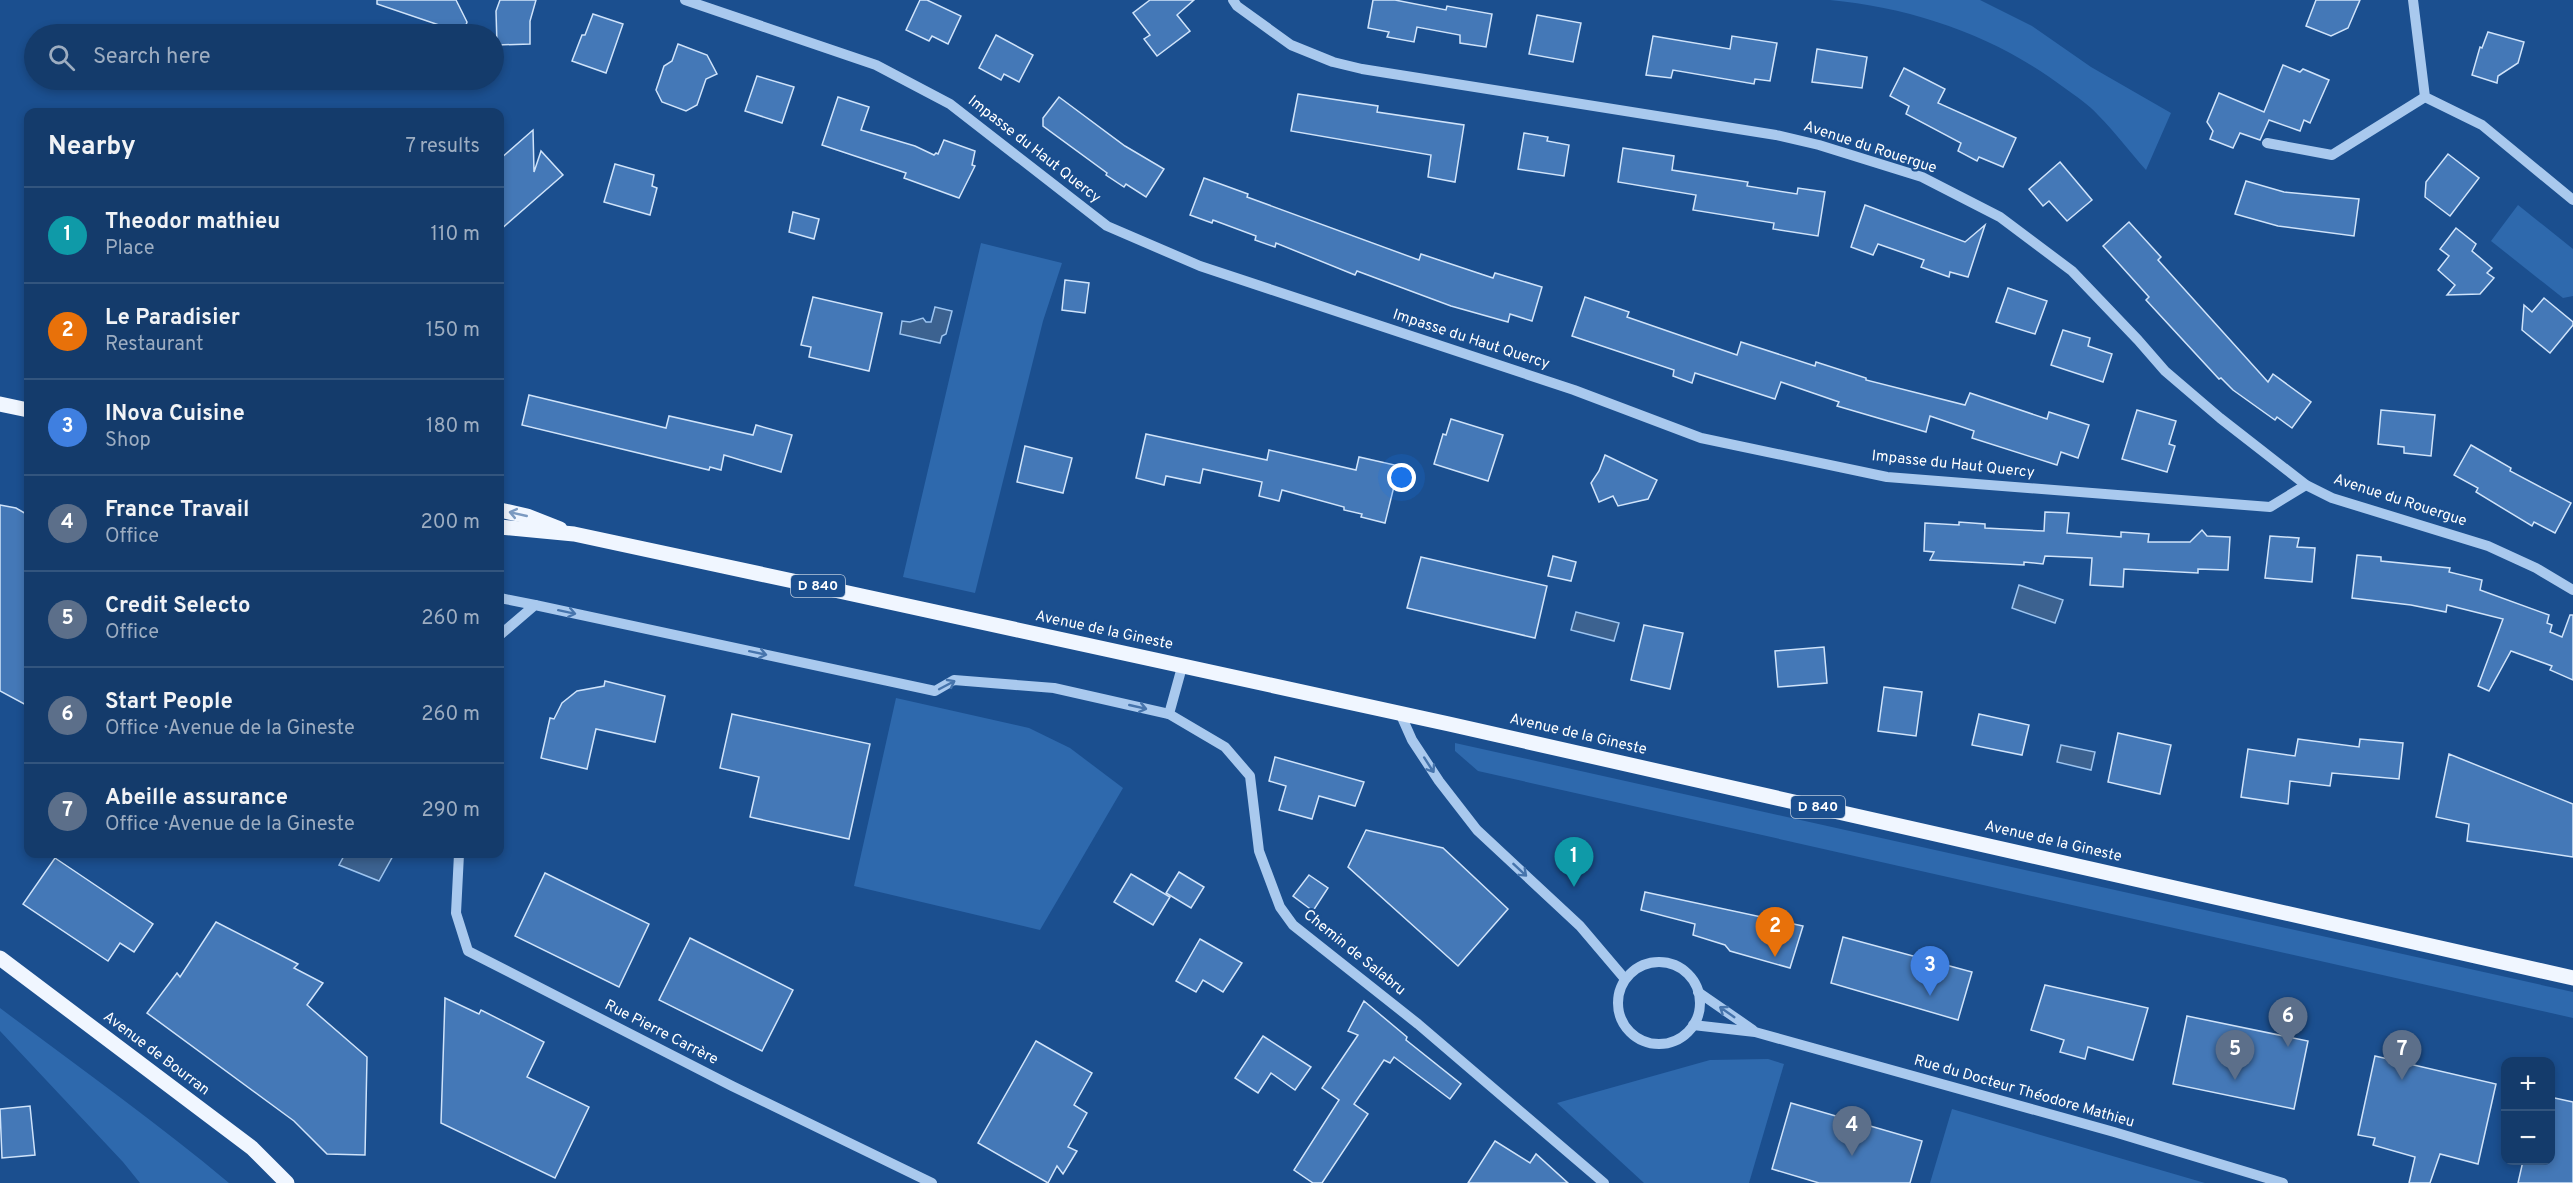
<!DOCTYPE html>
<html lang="en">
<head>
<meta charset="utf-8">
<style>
	:root { --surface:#143b6b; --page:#214673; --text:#f1f3f6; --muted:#9dadc1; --line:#33557e; --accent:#ea580c }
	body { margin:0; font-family:Overpass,sans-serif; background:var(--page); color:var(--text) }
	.controls { position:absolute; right:18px; bottom:18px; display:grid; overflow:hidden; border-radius:12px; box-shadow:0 3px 9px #0003 }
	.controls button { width:54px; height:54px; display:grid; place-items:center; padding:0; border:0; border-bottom:2px solid var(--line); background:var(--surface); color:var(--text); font:30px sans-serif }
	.you { position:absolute; left:1402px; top:478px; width:21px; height:21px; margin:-15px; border:4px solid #fff; border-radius:50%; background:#1a73e8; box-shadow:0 0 0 9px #1a73e833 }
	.badge { display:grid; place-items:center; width:39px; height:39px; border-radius:50%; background:var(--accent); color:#fff; font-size:20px; font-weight:700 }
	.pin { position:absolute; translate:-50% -50px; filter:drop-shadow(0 2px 3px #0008) }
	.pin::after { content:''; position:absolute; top:32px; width:21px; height:18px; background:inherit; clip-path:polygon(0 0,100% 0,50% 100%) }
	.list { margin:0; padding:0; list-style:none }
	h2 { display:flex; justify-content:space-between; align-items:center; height:78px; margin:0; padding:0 24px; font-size:26px }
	h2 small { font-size:20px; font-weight:400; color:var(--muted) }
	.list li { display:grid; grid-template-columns:39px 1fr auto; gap:18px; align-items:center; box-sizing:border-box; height:96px; padding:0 24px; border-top:2px solid var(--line) }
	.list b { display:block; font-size:22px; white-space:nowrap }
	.list p { margin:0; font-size:20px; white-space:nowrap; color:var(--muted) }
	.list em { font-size:20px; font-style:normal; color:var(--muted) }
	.icon { flex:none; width:33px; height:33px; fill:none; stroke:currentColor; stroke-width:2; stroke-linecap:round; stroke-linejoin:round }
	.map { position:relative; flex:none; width:2573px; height:1183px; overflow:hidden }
	.search { position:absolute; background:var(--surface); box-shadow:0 3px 9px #0003; left:24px; top:24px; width:480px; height:66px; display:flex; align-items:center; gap:15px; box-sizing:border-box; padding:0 21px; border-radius:33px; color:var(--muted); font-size:22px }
	.panel { position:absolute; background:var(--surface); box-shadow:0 3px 9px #0003; left:24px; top:108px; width:480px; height:750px; border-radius:12px }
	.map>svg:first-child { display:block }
	.green { fill:#2e69ad }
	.water { fill:#3c6290; stroke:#9cc4f0; stroke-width:1.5 }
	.building { fill:#4478b7; stroke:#cfe3fa; stroke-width:1.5 }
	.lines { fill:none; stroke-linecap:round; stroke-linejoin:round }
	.minor { stroke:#a9c9ee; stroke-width:10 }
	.major { stroke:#f0f6ff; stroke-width:15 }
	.oneway { stroke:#7b9ac1 }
	.oneway2 { stroke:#4674ac }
	.labels { text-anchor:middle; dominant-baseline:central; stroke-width:4.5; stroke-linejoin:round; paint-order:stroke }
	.shield { fill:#1b4f8f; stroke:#bbcadd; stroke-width:1.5 }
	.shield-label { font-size:14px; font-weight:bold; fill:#fff }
	.street-label { font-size:15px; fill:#fff; stroke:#1b4f8f }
</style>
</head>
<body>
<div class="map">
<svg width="2573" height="1183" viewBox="0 0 2573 1183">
	<rect width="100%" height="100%" fill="#1b4f8f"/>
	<!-- green -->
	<g class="green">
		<path d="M1830 0H1980L2032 26 2091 67 2171 113 2146 170C2130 152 2115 132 2098 115 2089 105 2077 97 2066 89 1998 37 1915 8 1830 0Z"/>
		<polygon points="2518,205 2573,249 2573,296 2563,298 2491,241"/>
		<polygon points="981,243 1062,263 1043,321 975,593 903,577"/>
		<polygon points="896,698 1029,728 1070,748 1123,788 1040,930 854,886"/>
		<polygon points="1455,743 2573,992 2573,1018 1478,771 1455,751"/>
		<path d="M0 1008C77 1066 155 1121 229 1183H140L123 1162 0 1031Z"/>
		<polygon points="1768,1059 1784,1064 1749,1183 1644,1183 1557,1103 1710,1060"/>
		<polygon points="1952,1109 2205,1183 1930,1183"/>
	</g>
	<!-- water -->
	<g class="water">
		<polygon points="935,307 952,311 946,334 942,336 940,343 900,334 902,321 910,322 923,318 926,322 931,322"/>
		<polygon points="2019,585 2063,600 2055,623 2012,608"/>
		<polygon points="1576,612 1619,623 1614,641 1571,630"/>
		<polygon points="2061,745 2095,752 2091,770 2057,762"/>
		<polygon points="345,854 394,854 379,881 339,865"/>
	</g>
	<!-- building -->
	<g class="building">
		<polygon points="377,0 456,0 467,22 463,34 448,34 437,31 439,25 377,4"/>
		<polygon points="500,0 536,0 530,21 530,44 497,45 496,11"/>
		<polygon points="920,0 927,0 961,16 948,44 932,36 929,41 906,30"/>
		<polygon points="1150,0 1194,0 1177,15 1190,31 1157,56 1144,39 1150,35 1133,13"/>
		<polygon points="1373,0 1395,0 1446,10 1447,6 1492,14 1486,47 1460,43 1460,35 1417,27 1414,42 1387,37 1389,32 1368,28"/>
		<polygon points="2316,0 2360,0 2348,28 2331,36 2306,26"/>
		<polygon points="593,14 623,24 606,73 572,61 582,35 585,35"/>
		<polygon points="1537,15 1581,23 1573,62 1529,54"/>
		<polygon points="2488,32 2524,42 2518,63 2498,76 2497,83 2472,75 2480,47 2482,48"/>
		<polygon points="996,35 1033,55 1019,82 1004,74 1001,80 979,68"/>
		<polygon points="1653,36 1730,49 1732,36 1777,43 1770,81 1755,79 1754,84 1673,70 1671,78 1646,75"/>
		<polygon points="678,44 707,55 717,74 706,79 697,105 686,111 662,102 656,90 664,66 672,61"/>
		<polygon points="1817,49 1867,57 1862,88 1812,82"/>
		<polygon points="2283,65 2300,72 2303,69 2329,80 2310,123 2304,120 2300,131 2269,120 2260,140 2240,133 2233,148 2210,139 2213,131 2207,122 2219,93 2264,112"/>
		<polygon points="1904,68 1945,89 1938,103 2016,138 2003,167 1979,157 1977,161 1958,151 1961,143 1906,114 1909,106 1890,96"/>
		<polygon points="757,76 794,87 782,123 745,111"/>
		<polygon points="1298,94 1378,106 1377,112 1464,125 1455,182 1428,177 1431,155 1291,131"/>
		<polygon points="838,97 869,107 861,130 915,146 934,155 936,153 938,154 944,140 975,151 972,165 975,166 959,198 904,178 906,173 822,145"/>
		<polygon points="1059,97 1125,146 1164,169 1146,197 1126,184 1124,187 1106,175 1107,173 1043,126 1043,118"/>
		<polygon points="533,130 534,172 541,151 563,175 500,230 500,159"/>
		<polygon points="1524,133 1548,137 1547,141 1569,145 1564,176 1518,169"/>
		<polygon points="1623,148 1674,156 1672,170 1748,182 1747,186 1797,194 1798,188 1825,192 1818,236 1773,229 1774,223 1693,210 1696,195 1618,182"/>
		<polygon points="2448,154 2479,178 2450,216 2425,197 2426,182"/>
		<polygon points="2060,162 2092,200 2067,221 2049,201 2043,206 2029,189"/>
		<polygon points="615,164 654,175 652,186 657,188 650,215 604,202"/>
		<polygon points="1204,178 1248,194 1247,197 1419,260 1421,254 1493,278 1495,273 1542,287 1532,321 1510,314 1508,322 1451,306 1357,271 1355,275 1276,243 1275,247 1255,240 1256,236 1213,220 1212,223 1190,215"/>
		<polygon points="2246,181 2284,192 2359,199 2354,236 2278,226 2235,214"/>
		<polygon points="1865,205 1965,242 1985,225 1968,277 1950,272 1949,277 1921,267 1924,260 1878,244 1873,255 1851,247"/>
		<polygon points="793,212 819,219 814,239 789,232"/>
		<polygon points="2129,222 2161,257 2158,260 2268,382 2273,374 2311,402 2292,428 2277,417 2275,420 2233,390 2221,378 2219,379 2146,300 2149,297 2103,246"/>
		<polygon points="2456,228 2476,244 2472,251 2492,268 2487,273 2494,278 2480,294 2447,295 2455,285 2438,270 2449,256 2440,249"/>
		<polygon points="1065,280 1089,283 1085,313 1062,310"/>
		<polygon points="2008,288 2047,301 2035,334 1996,322"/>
		<polygon points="813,297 882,313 869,371 809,357 811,347 801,345"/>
		<polygon points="1585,297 1629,312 1627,317 1737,355 1741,342 1815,366 1816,362 1866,378 1866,380 1965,405 1970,393 2047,419 2049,412 2089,425 2078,458 2061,452 2057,465 1972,438 1974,431 1930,416 1926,432 1837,406 1839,402 1781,382 1775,399 1695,373 1692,383 1673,376 1674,370 1572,336"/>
		<polygon points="2544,298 2573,322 2573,325 2550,353 2522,330 2524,305 2532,312"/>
		<polygon points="2063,330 2090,338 2088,346 2112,354 2103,382 2051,365"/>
		<polygon points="529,395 666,428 669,416 753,435 756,425 792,435 781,472 724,455 721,470 710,467 709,470 522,425"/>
		<polygon points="2137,410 2176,421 2169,444 2175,446 2167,472 2122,459"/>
		<polygon points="2381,410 2435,415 2431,456 2404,453 2404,447 2378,444"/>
		<polygon points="1451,419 1503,435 1488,481 1434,464 1443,434 1446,435"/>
		<polygon points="1146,434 1267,460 1269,450 1356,470 1359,457 1399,466 1385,523 1361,517 1362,514 1344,510 1344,507 1282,490 1279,501 1259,496 1262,482 1203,469 1200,483 1166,476 1164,485 1136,478"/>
		<polygon points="2471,445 2511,468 2510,471 2571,503 2555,533 2534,522 2532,526 2476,492 2478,488 2454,475"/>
		<polygon points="1025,446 1072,458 1063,493 1017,482"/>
		<polygon points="1605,455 1657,480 1648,499 1618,506 1613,496 1599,502 1591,483 1599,471"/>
		<polygon points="0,505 16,508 28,515 28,706 0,691"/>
		<polygon points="2045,512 2069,513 2067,533 2121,537 2121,532 2149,534 2148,542 2190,542 2202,530 2207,536 2230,537 2228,570 2198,569 2198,573 2124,569 2123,587 2090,585 2092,558 2045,556 2043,564 2024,562 2024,565 1930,560 1934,552 1924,551 1925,523 1959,525 1959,522 1985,524 1985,528 2044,531"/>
		<polygon points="2270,536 2299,538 2297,547 2315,548 2312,582 2265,578"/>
		<polygon points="2357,555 2381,557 2381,561 2450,568 2449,572 2482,580 2480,590 2549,615 2547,623 2552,625 2550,632 2562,637 2570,615 2573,615 2573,680 2550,670 2552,666 2511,651 2489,691 2478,686 2503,619 2447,605 2446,612 2411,605 2352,598"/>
		<polygon points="1553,556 1576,562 1571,581 1548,576"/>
		<polygon points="1421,557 1547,586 1535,638 1407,608"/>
		<polygon points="1644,625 1683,633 1670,689 1631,680"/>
		<polygon points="1824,647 1827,683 1778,687 1775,651"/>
		<polygon points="605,681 665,696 655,742 596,729 587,769 541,758 550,718 554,719 562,703 577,691 604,686"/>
		<polygon points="1884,687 1922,692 1916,736 1878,731"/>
		<polygon points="732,714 870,744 849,839 750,817 759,777 720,768"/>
		<polygon points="1979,714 2029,725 2022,755 1972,745"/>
		<polygon points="2118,733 2171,745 2160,794 2108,782"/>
		<polygon points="2298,739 2359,747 2360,739 2403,743 2399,779 2332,773 2330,786 2290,781 2288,804 2241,797 2248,749 2295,756"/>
		<polygon points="2449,754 2573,804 2573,857 2467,841 2469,824 2436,817"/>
		<polygon points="1275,757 1364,782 1355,806 1319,796 1312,819 1279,810 1286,786 1269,781"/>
		<polygon points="1366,830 1443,848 1508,909 1458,966 1348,867"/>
		<polygon points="55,858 153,924 134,952 120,943 108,961 23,904"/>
		<polygon points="1179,872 1204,887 1191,908 1166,893"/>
		<polygon points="545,873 649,924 619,987 515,936"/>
		<polygon points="1131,874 1170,897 1153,925 1114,902"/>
		<polygon points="1309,875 1328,888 1313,911 1293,896"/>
		<polygon points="1645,892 1803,926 1790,968 1730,951 1725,945 1693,935 1695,924 1641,910"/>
		<polygon points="216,922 298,964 294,968 323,983 307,1005 367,1057 365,1155 327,1154 294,1121 147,1013 177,973 180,977"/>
		<polygon points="1843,937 1972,972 1958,1020 1831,983"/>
		<polygon points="690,938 793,990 762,1051 659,1000"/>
		<polygon points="1200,939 1242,963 1223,992 1203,980 1196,992 1176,981"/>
		<polygon points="2045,985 2148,1008 2133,1060 2088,1047 2085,1059 2060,1052 2064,1040 2031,1030"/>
		<polygon points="445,998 479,1014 481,1010 544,1042 527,1077 589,1107 555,1178 441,1123"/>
		<polygon points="1364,1001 1407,1037 1406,1040 1461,1084 1450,1099 1394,1057 1390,1063 1384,1060 1354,1104 1368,1114 1322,1183 1313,1183 1294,1170 1339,1100 1322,1088 1358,1035 1348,1031"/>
		<polygon points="2187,1016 2308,1041 2294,1109 2173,1084"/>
		<polygon points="1263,1036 1311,1067 1295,1090 1271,1073 1258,1093 1235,1078"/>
		<polygon points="1036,1041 1092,1073 1074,1105 1087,1113 1068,1147 1077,1151 1063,1174 1057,1166 1048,1183 978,1143"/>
		<polygon points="2375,1056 2496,1084 2478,1164 2440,1154 2430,1183 2409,1183 2415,1157 2373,1145 2375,1138 2358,1135"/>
		<polygon points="2550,1097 2573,1102 2573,1183 2518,1183 2523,1161 2550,1161"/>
		<polygon points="1791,1103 1922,1141 1910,1183 1819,1183 1772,1169"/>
		<polygon points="30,1106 35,1155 2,1158 0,1109"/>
		<polygon points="1495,1141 1530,1163 1536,1154 1568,1183 1468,1183"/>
	</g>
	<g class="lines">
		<!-- minor -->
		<g class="minor">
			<polyline points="685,0 876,65 950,104 1107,226 1200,266 1574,390 1701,438 1887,477 2270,507 2306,485"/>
			<polyline points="1233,0 1237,6 1291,45 1333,62 1362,69 1776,135 1819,145 1922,177 2000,217 2072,271 2138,340 2165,371 2220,418 2306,485 2332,498 2488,546 2536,568 2573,590"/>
			<polyline points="2413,0 2425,97 2482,125 2573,200"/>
			<polyline points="2267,143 2332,155 2425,97"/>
			<polyline points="500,598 535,605"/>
			<polyline points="500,635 535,605 935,691 954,680 1054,688 1169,714 1225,747 1250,776 1259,851 1280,907 1293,925 1418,1024 1604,1183"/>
			<polyline points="1400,713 1412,740 1439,781 1477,830 1580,926 1625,979"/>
			<polyline points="1169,714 1182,667"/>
			<polyline points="459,854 456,913 468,951 732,1086 932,1183"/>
			<circle cx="1659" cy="1003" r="41"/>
			<polyline points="1698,992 1753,1030"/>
			<polyline points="1693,1025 1755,1032 2114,1132 2283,1183"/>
		</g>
		<!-- major -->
		<g class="major">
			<polyline points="0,404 28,410"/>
			<polyline points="500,510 527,516 560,529"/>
			<polyline points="500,527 574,534 793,581 1449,724 2573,978"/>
			<polyline points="0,958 252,1148 287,1183"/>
		</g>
	</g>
	<!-- one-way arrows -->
	<defs><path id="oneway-shaft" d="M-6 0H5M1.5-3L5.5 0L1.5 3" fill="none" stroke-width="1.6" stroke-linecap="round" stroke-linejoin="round" transform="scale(1.5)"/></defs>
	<use class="oneway" href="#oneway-shaft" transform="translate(518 514) rotate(-167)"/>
	<g class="oneway2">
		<use href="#oneway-shaft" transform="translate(567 612) rotate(12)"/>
		<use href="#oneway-shaft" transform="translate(758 653) rotate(12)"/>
		<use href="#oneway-shaft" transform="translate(947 685) rotate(-28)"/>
		<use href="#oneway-shaft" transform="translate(1138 707) rotate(13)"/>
		<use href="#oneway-shaft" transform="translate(1429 765) rotate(57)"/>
		<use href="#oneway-shaft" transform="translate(1520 870) rotate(43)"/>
		<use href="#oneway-shaft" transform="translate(1727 1012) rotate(-145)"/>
	</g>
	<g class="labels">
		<!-- shield labels -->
		<g class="shield">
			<rect x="791" y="575" width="54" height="22" rx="4.5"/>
			<rect x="1791" y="796" width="54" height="22" rx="4.5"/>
		</g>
		<g class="shield-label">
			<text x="818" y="586">D 840</text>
			<text x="1818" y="807">D 840</text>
		</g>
		<!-- street labels -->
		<g class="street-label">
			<text transform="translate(1870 148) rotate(18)">Avenue du Rouergue</text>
			<text transform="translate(1034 150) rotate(38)">Impasse du Haut Quercy</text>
			<text transform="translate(1471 340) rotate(18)">Impasse du Haut Quercy</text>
			<text transform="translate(1953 465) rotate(6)">Impasse du Haut Quercy</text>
			<text transform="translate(2400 501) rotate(18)">Avenue du Rouergue</text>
			<text transform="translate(1104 631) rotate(12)">Avenue de la Gineste</text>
			<text transform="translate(1578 735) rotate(13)">Avenue de la Gineste</text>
			<text transform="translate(2053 842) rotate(13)">Avenue de la Gineste</text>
			<text transform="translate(1354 953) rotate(39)">Chemin de Salabru</text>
			<text transform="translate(661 1033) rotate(27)">Rue Pierre Carrère</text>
			<text transform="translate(156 1054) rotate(37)">Avenue de Bourran</text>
			<text transform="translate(2024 1092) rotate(16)">Rue du Docteur Théodore Mathieu</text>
		</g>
	</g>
</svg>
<div class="controls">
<button>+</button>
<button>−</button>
</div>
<div class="you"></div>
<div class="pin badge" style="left:1574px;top:887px;background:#0f9aa8">1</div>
<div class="pin badge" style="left:1775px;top:957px;background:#e8710a">2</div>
<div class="pin badge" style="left:1930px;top:996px;background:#3f7fe0">3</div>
<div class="pin badge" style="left:1852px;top:1156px;background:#5c6f8a">4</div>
<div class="pin badge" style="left:2235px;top:1080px;background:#5c6f8a">5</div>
<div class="pin badge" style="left:2288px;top:1047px;background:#5c6f8a">6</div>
<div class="pin badge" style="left:2402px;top:1080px;background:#5c6f8a">7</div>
<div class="search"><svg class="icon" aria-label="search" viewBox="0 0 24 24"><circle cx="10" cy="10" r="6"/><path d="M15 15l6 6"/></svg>Search here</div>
<section class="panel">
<h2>Nearby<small>7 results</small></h2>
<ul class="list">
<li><span class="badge" style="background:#0f9aa8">1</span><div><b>Theodor mathieu</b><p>Place</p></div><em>110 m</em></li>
<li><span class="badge" style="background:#e8710a">2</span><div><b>Le Paradisier</b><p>Restaurant</p></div><em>150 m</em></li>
<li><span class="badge" style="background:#3f7fe0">3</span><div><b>INova Cuisine</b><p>Shop</p></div><em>180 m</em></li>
<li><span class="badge" style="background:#5c6f8a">4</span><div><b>France Travail</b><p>Office</p></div><em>200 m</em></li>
<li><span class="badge" style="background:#5c6f8a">5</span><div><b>Credit Selecto</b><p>Office</p></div><em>260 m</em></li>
<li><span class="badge" style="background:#5c6f8a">6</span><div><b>Start People</b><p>Office · Avenue de la Gineste</p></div><em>260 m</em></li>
<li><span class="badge" style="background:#5c6f8a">7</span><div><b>Abeille assurance</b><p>Office · Avenue de la Gineste</p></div><em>290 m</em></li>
</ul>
</section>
</div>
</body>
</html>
